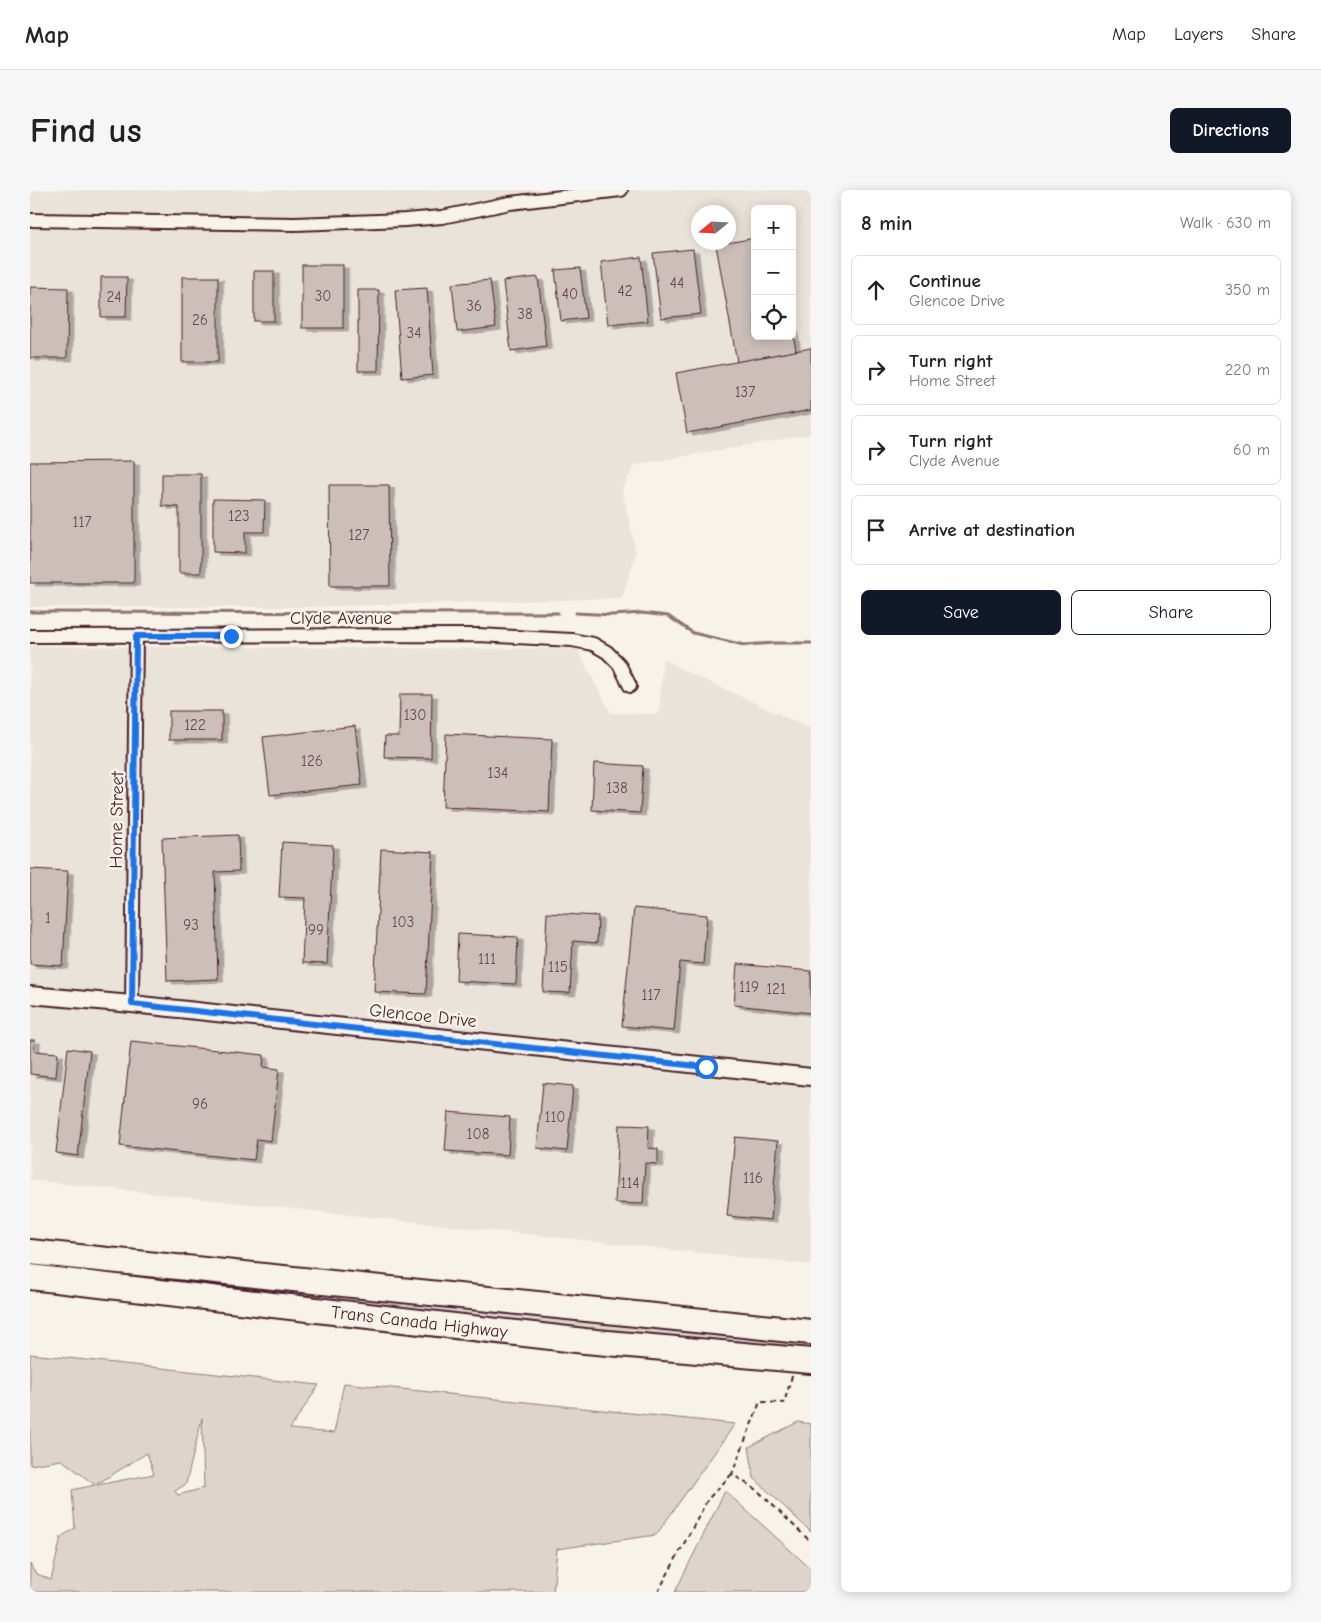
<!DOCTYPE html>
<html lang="en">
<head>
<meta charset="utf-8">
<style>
	:root { --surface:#fff; --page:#f6f6f6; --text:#222; --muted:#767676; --line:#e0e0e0; --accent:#111827 }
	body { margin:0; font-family:"Comic Neue",sans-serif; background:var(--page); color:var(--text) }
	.controls { position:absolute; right:15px; top:15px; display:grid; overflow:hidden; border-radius:8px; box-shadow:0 2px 12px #0003 }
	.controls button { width:45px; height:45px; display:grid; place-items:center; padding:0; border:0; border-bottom:1px solid var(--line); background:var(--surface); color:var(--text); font:25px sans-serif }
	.compass { position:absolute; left:661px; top:15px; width:45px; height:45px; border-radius:50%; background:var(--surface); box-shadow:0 2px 12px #0003; rotate:252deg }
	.stop { position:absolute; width:15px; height:15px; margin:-11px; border:4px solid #1a73e8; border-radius:50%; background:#fff }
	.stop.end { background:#1a73e8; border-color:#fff; box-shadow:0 1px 5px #0008 }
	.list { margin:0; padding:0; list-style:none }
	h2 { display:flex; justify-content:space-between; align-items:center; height:65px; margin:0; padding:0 20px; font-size:21px }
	h2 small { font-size:16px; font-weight:400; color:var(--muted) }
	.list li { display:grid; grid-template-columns:32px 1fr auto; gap:15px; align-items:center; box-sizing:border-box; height:70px; margin:0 10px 10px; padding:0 10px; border:1px solid var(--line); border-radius:8px }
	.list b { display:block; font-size:19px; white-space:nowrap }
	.list p { margin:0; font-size:16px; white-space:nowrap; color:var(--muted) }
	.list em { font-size:16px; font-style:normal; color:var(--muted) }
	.actions { display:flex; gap:10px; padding:15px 20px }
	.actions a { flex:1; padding:11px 0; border:1px solid var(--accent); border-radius:8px; text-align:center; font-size:18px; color:var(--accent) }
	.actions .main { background:var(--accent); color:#fff }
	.icon { flex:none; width:28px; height:28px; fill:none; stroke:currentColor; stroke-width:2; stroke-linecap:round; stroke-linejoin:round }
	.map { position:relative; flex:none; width:781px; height:1402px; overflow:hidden; border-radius:8px }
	header { display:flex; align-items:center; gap:30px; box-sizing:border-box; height:70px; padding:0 25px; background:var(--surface); border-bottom:1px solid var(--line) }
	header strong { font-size:24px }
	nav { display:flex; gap:28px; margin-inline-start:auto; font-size:18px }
	.intro { display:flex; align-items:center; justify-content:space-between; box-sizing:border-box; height:120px; padding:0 30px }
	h1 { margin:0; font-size:35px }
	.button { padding:12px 22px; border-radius:8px; background:var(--accent); color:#fff; font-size:18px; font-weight:700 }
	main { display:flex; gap:30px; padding:0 30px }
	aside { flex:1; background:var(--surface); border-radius:8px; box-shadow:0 2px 12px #0003 }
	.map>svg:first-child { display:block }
	.built { fill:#eae3da; fill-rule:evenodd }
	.green { fill:#ded4cc; stroke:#947a7c; fill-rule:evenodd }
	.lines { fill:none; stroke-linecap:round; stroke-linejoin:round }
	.stream { stroke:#8e7275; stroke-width:3 }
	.building { fill:#ccbfb9; stroke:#4a1f2b; filter:url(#shadow) }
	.minor-casing { stroke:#4a1f2b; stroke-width:16 }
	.tertiary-casing { stroke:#4a1f2b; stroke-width:20 }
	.motorway-casing { stroke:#4a1f2b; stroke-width:28 }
	.path { stroke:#4a1f2b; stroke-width:2; stroke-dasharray:5 4; stroke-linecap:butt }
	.minor { stroke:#f7f3e8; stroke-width:12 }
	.tertiary { stroke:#f7f3e8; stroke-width:16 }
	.motorway { stroke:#f7f3e8; stroke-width:24 }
	.route { stroke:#1a73e8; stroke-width:6 }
	.labels { text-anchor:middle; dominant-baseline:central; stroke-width:5; stroke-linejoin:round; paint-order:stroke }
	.number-label { font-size:15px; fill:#6a474e }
	.street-label { font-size:18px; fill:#4a1f2b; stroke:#f7f3e8 }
</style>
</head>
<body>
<header>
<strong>Map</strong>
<nav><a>Map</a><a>Layers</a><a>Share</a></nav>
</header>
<div class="intro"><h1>Find us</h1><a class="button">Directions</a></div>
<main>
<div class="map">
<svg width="781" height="1402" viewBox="0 0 781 1402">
	<defs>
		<filter id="shadow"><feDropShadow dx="5.5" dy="3" stdDeviation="0" flood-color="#0004"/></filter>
	</defs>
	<rect width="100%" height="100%" fill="#f7f3e8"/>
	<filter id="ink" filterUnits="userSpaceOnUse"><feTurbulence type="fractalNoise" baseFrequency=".02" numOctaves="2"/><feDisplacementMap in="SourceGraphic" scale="10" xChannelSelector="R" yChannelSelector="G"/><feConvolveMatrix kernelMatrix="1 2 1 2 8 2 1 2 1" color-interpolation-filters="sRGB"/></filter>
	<g filter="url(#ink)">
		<!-- built -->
		<g class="built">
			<path d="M0 0H781V244L605 275 592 299 606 363 592 408 278 417H0ZM725 19H762V146H725ZM668 22H698V52H668Z"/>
			<polygon points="0,456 547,459 581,523 629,524 633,468 653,480 781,539 781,1075 0,990"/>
		</g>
		<!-- green -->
		<g class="green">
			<polygon points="0,1067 781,1151 781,1162 465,1131 0,1078"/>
			<path d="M0 1164 289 1195 260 1239 304 1243 314 1193 705 1234 626 1345 527 1359 523 1402H0V1374L5 1383 21 1390 31 1347 45 1338 42 1300 65 1295 32 1270 0 1275ZM172 1228 174 1298 148 1305 145 1301 156 1294ZM117 1263 124 1284 67 1295V1294Z"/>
			<polygon points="768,1232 781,1234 781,1342 724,1288 719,1257"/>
			<polygon points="695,1301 781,1379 781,1402 645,1402"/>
		</g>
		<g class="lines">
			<!-- stream -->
			<g class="stream">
				<polyline points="0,422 528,423"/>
				<polyline points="546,423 584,425 612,423 638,426 663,443 714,455 746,453 781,453"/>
			</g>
		</g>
		<!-- building -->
		<g class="building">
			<polygon points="725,48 725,146 762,146 762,138 766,161 707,172 686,55"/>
			<polygon points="663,59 671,124 631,128 623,63"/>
			<polygon points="611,67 618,131 578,135 571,72"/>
			<rect x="272" y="75" width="41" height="63"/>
			<polygon points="550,78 556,128 531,131 525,80"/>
			<rect x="224" y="81" width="20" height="50"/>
			<polygon points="71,87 97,87 96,127 71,127"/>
			<rect x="152" y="87" width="36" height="85"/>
			<polygon points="508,87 516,156 481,161 473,91"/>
			<polygon points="460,90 466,137 427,142 422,94"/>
			<polygon points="0,97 38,98 37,168 0,168"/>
			<polygon points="397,98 403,185 372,188 365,100"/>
			<polygon points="328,100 349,100 348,181 328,181"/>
			<polygon points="781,158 781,220 657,243 646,183"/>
			<polygon points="104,271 104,393 0,393 0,272"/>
			<polygon points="132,284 171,284 171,383 149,383 149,317 132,316"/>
			<polygon points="299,295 359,295 360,396 300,396"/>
			<polygon points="183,309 235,310 234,342 215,342 215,363 183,362"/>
			<polygon points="370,504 402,504 401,568 354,567 355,546 369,546"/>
			<rect x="139" y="521" width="53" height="29"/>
			<polygon points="325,536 332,595 240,605 233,547"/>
			<polygon points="416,544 522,549 519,622 413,617"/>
			<polygon points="564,573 613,576 610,623 562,620"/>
			<polygon points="208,645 209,681 185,682 188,789 137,791 132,648"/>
			<polygon points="252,652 303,655 297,774 272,773 275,708 249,707"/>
			<polygon points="351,659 403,662 396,804 344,802"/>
			<polygon points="0,679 38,681 33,776 0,774"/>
			<polygon points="604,718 677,725 673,774 650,772 644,841 592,836"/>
			<polygon points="517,723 568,726 567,753 543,751 540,803 513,802"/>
			<polygon points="428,744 488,747 486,794 426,791"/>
			<polygon points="707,774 781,781 781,823 704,815"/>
			<polygon points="0,850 5,850 4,861 28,863 26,887 0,884"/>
			<polygon points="101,851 234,865 233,877 249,879 241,951 227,949 224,970 90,956"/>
			<polygon points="38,858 60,861 48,966 26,963"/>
			<polygon points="513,893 543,896 537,961 507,958"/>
			<polygon points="418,922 480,927 478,965 415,961"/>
			<polygon points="589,935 619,936 618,958 628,959 628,974 615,973 613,1014 585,1013"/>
			<polygon points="705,947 748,951 741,1030 697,1026"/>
		</g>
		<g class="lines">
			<!-- minor casing -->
			<g class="minor-casing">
				<g id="minor">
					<polyline points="0,30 265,34 375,30 412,27 480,13 591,0"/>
					<polyline points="0,446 448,445 542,450 563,454 577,462 589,474 600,496"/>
					<polyline points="102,814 106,447"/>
				</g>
			</g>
			<!-- tertiary casing -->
			<g class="tertiary-casing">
				<polyline id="tertiary" points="0,805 102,814 781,887"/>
			</g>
			<!-- motorway casing -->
			<g class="motorway-casing">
				<g id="motorway">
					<polyline points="0,1062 781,1142"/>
					<path id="s1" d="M0 1087 555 1151 781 1171"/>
				</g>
			</g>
			<!-- path -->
			<g class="path">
				<polyline points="762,1186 754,1213 730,1212 702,1284 728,1301 781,1352"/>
				<polyline points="628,1402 678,1309 702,1284"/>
			</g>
			<!-- minor -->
			<use href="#minor" class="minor"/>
			<!-- tertiary -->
			<use href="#tertiary" class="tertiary"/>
			<!-- motorway -->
			<use href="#motorway" class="motorway"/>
		</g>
	</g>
	<g class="lines" filter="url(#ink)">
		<!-- route -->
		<polyline class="route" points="201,446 106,446 102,814 676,877"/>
	</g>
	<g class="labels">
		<!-- number labels -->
		<g class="number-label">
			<text x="647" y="93">44</text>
			<text x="595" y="101">42</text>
			<text x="540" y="104">40</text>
			<text x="293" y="106">30</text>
			<text x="84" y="107">24</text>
			<text x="444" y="116">36</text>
			<text x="495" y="124">38</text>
			<text x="170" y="130">26</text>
			<text x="384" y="143">34</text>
			<text x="715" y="202">137</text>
			<text x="209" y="326">123</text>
			<text x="52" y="332">117</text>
			<text x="329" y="345">127</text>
			<text x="385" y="525">130</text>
			<text x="165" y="535">122</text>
			<text x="282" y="571">126</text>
			<text x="468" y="583">134</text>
			<text x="587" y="598">138</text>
			<text x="18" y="728">1</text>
			<text x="373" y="732">103</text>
			<text x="161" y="735">93</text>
			<text x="286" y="740">99</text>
			<text x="457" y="769">111</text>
			<text x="528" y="777">115</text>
			<text x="719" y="797">119</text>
			<text x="746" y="799">121</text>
			<text x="621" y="805">117</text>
			<text x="170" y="914">96</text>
			<text x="525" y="927">110</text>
			<text x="448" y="944">108</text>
			<text x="723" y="988">116</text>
			<text x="600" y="993">114</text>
		</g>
		<!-- street labels -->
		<g class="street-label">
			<text x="311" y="428">Clyde Avenue</text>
			<text transform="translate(87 630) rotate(-89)">Home Street</text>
			<text transform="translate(393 826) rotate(6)">Glencoe Drive</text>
			<text stroke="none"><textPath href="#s1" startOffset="392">Trans Canada Highway</textPath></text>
		</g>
	</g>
</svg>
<div class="controls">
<button>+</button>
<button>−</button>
<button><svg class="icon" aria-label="locate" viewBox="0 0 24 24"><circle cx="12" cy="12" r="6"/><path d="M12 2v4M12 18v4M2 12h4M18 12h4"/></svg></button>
</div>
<svg class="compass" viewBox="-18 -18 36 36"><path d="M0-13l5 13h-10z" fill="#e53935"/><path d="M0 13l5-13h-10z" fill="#767676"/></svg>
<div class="stop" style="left:676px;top:877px"></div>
<div class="stop end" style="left:201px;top:446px"></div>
</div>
<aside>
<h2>8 min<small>Walk · 630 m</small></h2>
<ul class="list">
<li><svg class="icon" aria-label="ahead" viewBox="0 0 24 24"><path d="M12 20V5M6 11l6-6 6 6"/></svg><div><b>Continue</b><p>Glencoe Drive</p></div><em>350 m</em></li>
<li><svg class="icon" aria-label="right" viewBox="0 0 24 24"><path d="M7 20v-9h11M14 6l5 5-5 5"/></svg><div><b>Turn right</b><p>Home Street</p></div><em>220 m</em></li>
<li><svg class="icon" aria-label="right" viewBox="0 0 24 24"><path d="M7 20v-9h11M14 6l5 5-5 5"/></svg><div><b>Turn right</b><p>Clyde Avenue</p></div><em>60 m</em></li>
<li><svg class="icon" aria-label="arrive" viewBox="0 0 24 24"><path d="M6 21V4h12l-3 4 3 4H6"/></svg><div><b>Arrive at destination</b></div></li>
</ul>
<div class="actions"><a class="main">Save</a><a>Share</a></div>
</aside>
</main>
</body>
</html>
